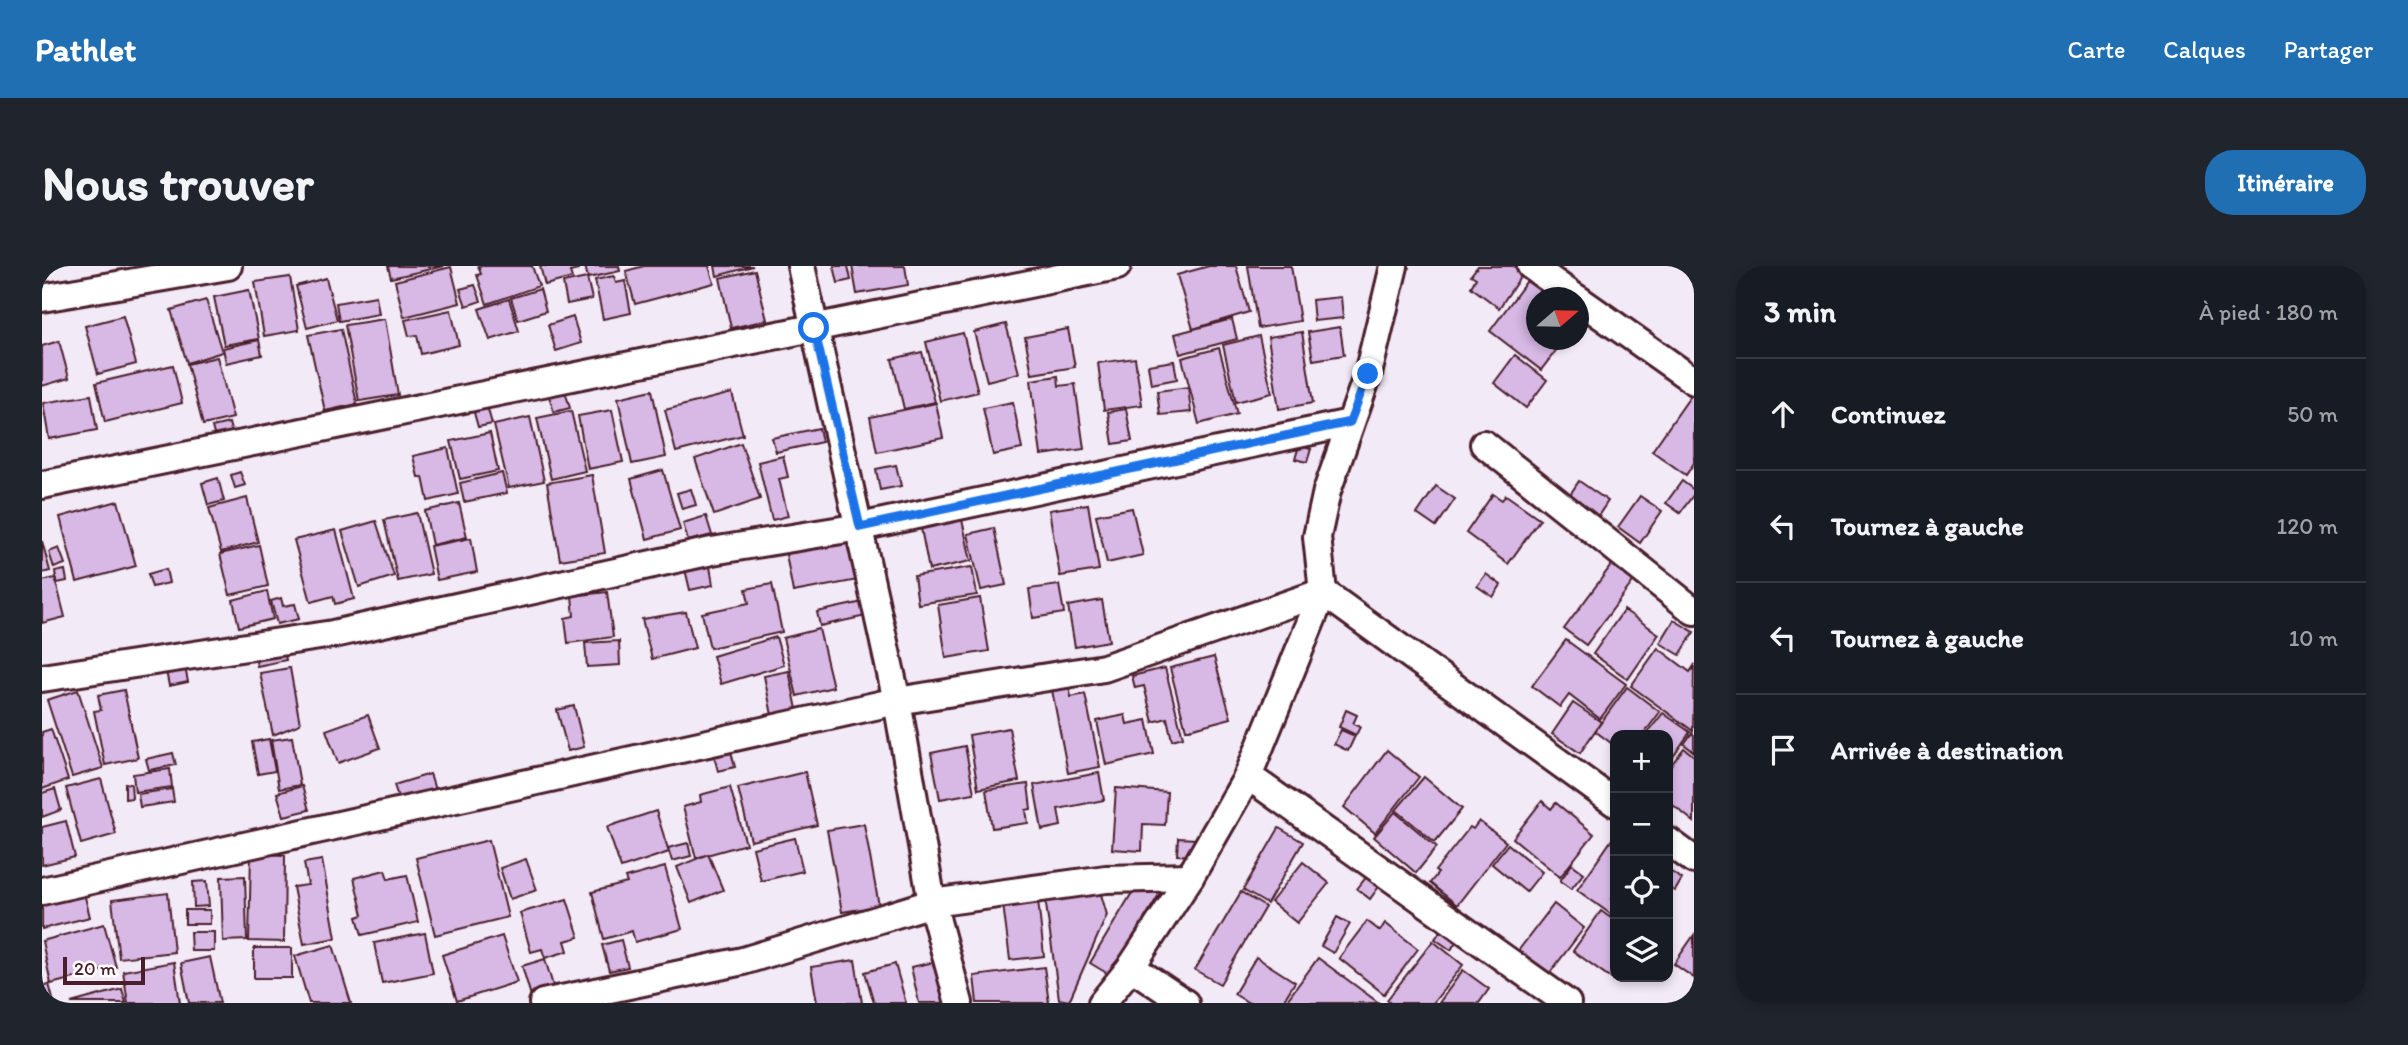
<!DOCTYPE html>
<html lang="fr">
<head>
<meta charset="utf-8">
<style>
	:root { --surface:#171b24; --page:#20242c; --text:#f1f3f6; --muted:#9ea1a6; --line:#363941; --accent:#1f6fb2 }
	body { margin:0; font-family:Itim,sans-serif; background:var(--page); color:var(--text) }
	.controls { position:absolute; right:21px; bottom:21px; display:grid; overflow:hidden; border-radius:14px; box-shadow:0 4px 10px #0003 }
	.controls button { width:63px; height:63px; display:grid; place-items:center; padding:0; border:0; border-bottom:2px solid var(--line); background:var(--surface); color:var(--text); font:35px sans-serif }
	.compass { position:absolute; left:1484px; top:21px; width:63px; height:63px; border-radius:50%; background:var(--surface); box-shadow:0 4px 10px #0003; rotate:70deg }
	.scale { position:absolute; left:21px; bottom:18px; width:82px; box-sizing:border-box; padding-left:7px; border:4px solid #4a1f2b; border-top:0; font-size:19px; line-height:24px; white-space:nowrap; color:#4a1f2b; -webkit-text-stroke:5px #fff; paint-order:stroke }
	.stop { position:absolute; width:21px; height:21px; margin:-16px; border:5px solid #1a73e8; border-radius:50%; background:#fff }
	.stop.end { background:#1a73e8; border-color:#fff; box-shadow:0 2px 7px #0008 }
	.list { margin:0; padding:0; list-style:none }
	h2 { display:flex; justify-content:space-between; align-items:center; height:91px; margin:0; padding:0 28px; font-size:30px }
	h2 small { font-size:23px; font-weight:400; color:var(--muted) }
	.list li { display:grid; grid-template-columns:46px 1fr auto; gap:21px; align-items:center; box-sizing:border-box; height:112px; padding:0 28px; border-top:2px solid var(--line) }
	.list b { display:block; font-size:26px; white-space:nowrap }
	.list em { font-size:23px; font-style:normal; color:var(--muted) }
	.icon { flex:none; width:38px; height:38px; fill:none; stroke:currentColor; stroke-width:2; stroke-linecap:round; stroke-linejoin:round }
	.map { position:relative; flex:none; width:1652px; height:737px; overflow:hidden; border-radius:28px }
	header { display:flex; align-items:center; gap:42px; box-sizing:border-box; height:98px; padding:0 35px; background:var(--accent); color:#fff }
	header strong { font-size:33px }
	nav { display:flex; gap:38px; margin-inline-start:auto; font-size:24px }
	.intro { display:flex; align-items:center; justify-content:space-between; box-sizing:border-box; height:168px; padding:0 42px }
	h1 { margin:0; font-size:49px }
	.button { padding:18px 32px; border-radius:28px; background:var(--accent); color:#fff; font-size:24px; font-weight:700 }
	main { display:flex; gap:42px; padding:0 42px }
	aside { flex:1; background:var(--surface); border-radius:28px; box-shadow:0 4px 10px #0003 }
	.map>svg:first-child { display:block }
	.building { fill:#d8b9e6; stroke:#4a1f2b; stroke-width:2 }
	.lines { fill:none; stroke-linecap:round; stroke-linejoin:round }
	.minor-casing { stroke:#4a1f2b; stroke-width:32 }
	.minor { stroke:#fff; stroke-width:26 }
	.route { stroke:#1a73e8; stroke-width:9 }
</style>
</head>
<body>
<header>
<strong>Pathlet</strong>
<nav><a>Carte</a><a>Calques</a><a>Partager</a></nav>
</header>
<div class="intro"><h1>Nous trouver</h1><a class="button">Itinéraire</a></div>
<main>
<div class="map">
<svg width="1652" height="737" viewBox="0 0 1652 737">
	<rect width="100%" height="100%" fill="#f3eaf8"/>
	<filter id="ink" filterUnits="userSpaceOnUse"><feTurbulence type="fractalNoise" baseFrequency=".0143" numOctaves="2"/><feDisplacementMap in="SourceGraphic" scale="14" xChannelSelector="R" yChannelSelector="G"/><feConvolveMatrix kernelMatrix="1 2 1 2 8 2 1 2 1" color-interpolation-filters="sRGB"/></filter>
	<g filter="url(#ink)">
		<!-- building -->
		<g class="building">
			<polygon points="346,0 402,0 349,12"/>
			<polygon points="436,0 490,0 497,20 445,38 435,9 439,8"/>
			<polygon points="498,0 535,0 536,4 528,6 530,12 503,19"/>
			<polygon points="543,0 577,0 578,5 546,12"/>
			<polygon points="602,0 667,0 672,17 593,38 584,5"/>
			<polygon points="673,0 711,0 675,10"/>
			<polygon points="792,0 806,0 809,14 796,17"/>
			<polygon points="810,0 863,0 866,19 815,28"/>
			<polygon points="1167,0 1194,0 1207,46 1151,63 1135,9"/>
			<polygon points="1206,0 1249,0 1258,55 1216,62"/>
			<polygon points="1436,0 1471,0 1481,7 1457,42 1429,21 1434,12 1429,9"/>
			<polygon points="409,1 418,37 362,51 353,15"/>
			<polygon points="713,4 725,54 689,62 678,12"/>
			<polygon points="1490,8 1521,32 1494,32 1494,74 1522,74 1499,104 1448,65"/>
			<polygon points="572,10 574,17 583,15 589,47 561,53 553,14"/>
			<polygon points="248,11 257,64 222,70 213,16"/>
			<polygon points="284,12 295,54 265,62 254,20"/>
			<polygon points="545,12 550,33 525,38 521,17"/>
			<polygon points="433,19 439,35 424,40 418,23"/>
			<polygon points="498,23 504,45 476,54 469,32"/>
			<polygon points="207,24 217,73 182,79 172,31"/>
			<polygon points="334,30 337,48 297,55 294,37"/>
			<polygon points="1299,31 1301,52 1272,55 1270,34"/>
			<polygon points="467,33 477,65 448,74 437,43"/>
			<polygon points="164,34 180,86 145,97 129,44"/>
			<polygon points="409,44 417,79 379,88 375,69 367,70 363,54"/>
			<polygon points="81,50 94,98 56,108 43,60"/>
			<polygon points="531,51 539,77 514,85 506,59"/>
			<polygon points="343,53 356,129 317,135 303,59"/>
			<polygon points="1190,53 1195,73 1138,88 1133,68"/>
			<polygon points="964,58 977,107 945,115 932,66"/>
			<polygon points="1298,61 1302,89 1271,94 1266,66"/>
			<polygon points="299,63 315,138 283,145 266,69"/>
			<polygon points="1026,63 1033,101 990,108 983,71"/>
			<polygon points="1260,66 1271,137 1237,143 1226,71"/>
			<polygon points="921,67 936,126 898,135 884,76"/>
			<polygon points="1217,70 1230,127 1194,136 1181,79"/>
			<polygon points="217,74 220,89 184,97 181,82"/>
			<polygon points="17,75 27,112 0,120 0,80"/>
			<polygon points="1177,82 1195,148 1157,158 1140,92"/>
			<polygon points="880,86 893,136 862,143 850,93"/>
			<polygon points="1473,89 1505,114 1484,142 1452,117"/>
			<polygon points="175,91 191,152 161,159 145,98"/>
			<polygon points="1093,92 1100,139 1062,144 1056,97"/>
			<polygon points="1132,95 1135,113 1109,118 1106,99"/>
			<polygon points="131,99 140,137 63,156 54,117"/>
			<polygon points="1016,110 1017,120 1033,118 1042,183 999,189 989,114"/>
			<polygon points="1146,121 1149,146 1118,149 1115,125"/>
			<polygon points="610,124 624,191 590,198 576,132"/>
			<polygon points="523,125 528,142 512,146 507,130"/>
			<polygon points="1652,125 1652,197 1644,209 1610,185"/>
			<polygon points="690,127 701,169 634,186 623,144"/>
			<polygon points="49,129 55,164 7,173 1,137"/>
			<polygon points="971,136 980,183 951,189 941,142"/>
			<polygon points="894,137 901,172 835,186 828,151"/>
			<polygon points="445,140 450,158 436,161 431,143"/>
			<polygon points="1084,143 1090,175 1071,178 1066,146"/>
			<polygon points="570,144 581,196 546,203 536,150"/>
			<polygon points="529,145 543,205 509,213 495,152"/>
			<polygon points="488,151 502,215 467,222 452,159"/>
			<polygon points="187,157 190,168 173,172 170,161"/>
			<polygon points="777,162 780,176 734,186 730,172"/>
			<polygon points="448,167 456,205 418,213 409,175"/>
			<polygon points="699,177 718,233 672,249 653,193"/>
			<polygon points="1257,180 1269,183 1265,196 1253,193"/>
			<polygon points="406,182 416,228 386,235 381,211 376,211 371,190"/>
			<polygon points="741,190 746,211 737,213 746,250 730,254 716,196"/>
			<polygon points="854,199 859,220 838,224 834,203"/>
			<polygon points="621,204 638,264 605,273 589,213"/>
			<polygon points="198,206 203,219 193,222 189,209"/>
			<polygon points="460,207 465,227 422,236 418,217"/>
			<polygon points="550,209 563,287 518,294 505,217"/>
			<polygon points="176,212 182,235 166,239 160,217"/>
			<polygon points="1537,215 1566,235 1556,250 1527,230"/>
			<polygon points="1640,215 1652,224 1652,228 1638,247 1624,237"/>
			<polygon points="1394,220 1413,233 1394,261 1375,248"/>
			<polygon points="649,223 654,239 640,243 635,227"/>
			<polygon points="1451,228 1460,234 1464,229 1498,253 1466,298 1424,267"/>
			<polygon points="1598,230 1620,245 1598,277 1576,261"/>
			<polygon points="205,232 216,276 179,286 167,242"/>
			<polygon points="76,235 94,300 35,316 18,251"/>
			<polygon points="417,237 425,271 390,279 383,245"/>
			<polygon points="1046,238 1057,304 1018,310 1007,244"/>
			<polygon points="1090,242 1101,289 1065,297 1054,249"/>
			<polygon points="375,247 389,308 356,315 342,254"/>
			<polygon points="919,249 929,295 887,304 878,257"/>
			<polygon points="664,250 670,269 646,275 641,257"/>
			<polygon points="334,255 352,310 317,321 300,265"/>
			<polygon points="952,262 964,319 939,324 926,268"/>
			<polygon points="294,264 312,333 293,338 291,330 269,336 252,274"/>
			<polygon points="809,271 816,314 751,326 743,283"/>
			<polygon points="429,272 435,306 395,314 388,280"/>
			<polygon points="0,275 8,305 0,307"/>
			<polygon points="217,279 226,320 188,329 178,288"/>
			<polygon points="17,282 23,298 12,302 7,286"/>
			<polygon points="667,294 671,319 648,324 642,299"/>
			<polygon points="1571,297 1593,313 1544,379 1522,363"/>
			<polygon points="930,301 935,329 876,338 872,310"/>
			<polygon points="124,303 127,317 110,321 106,308"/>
			<polygon points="23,304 25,315 15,317 13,306"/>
			<polygon points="1444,308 1459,319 1451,331 1435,320"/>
			<polygon points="13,312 23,351 0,357 0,315"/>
			<polygon points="730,318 740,366 668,382 660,347 707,337 704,323"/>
			<polygon points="1017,319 1022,347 991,352 987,323"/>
			<polygon points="225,325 231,353 197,361 191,334"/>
			<polygon points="565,326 571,371 526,377 523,352 532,350 530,330"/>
			<polygon points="239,332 241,340 253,338 257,353 235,358 229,335"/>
			<polygon points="938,332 947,385 904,392 896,339"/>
			<polygon points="1060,334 1067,375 1033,381 1026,340"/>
			<polygon points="821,336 824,350 778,360 775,346"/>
			<polygon points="1582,344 1617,368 1586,413 1551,388"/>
			<polygon points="644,346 653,382 610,393 600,353"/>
			<polygon points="1632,354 1652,366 1638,389 1618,377"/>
			<polygon points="777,363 791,421 755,430 741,372"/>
			<polygon points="734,371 742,399 679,418 671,390"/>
			<polygon points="1524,374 1584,418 1558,453 1527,429 1518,441 1490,420"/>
			<polygon points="577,375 578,399 545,401 543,377"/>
			<polygon points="241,380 244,394 215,400 212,385"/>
			<polygon points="1616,382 1648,406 1652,400 1651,465 1589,420"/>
			<polygon points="1172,391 1189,452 1144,464 1128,402"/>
			<polygon points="143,401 146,416 127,420 124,405"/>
			<polygon points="248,402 258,458 231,469 218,407"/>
			<polygon points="1123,402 1141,471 1130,474 1125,452 1111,456 1102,420 1093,422 1090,410"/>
			<polygon points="747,405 756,448 731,454 722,410"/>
			<polygon points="1027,420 1029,431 1043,428 1058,501 1026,507 1010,424"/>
			<polygon points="1585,421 1618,446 1601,469 1573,469 1573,480 1553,465"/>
			<polygon points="36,424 61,502 30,511 5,434"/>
			<polygon points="82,424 96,492 63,499 52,445 59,444 56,429"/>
			<polygon points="1531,437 1559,456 1538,487 1510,468"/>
			<polygon points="532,440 542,481 526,485 515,444"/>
			<polygon points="1304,444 1315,449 1311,458 1318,461 1314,469 1297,461"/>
			<polygon points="1621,447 1648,466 1626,498 1626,469 1604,469"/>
			<polygon points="326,449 338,482 296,497 284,464"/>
			<polygon points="1083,449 1085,458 1105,454 1112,488 1064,499 1055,455"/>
			<polygon points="967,462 977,515 936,523 927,469"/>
			<polygon points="9,463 26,514 0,523 0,466"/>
			<polygon points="1299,464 1313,470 1306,485 1292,478"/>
			<polygon points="1650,467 1652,469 1652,486 1642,478"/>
			<polygon points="250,471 258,519 237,523 229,474"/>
			<polygon points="227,473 233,505 216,508 210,476"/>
			<polygon points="923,480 932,527 898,533 889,487"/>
			<polygon points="688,482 693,501 676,505 671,486"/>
			<polygon points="1642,482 1652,490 1652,556 1626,535 1626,503"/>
			<polygon points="1345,484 1377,511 1333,567 1302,541"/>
			<polygon points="131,487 134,499 107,504 104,493"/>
			<polygon points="128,503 130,521 93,526 91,508"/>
			<polygon points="763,506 775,559 709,575 696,522"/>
			<polygon points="1057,507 1062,534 1016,543 1019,560 1000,564 992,519"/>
			<polygon points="388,508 393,524 357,534 352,519"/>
			<polygon points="1382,511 1420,543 1393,576 1354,544"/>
			<polygon points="59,513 74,568 39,578 24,522"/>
			<polygon points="83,517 89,518 90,532 83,533"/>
			<polygon points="986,518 989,543 984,544 986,557 950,562 944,524"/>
			<polygon points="260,520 267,544 242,550 235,527"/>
			<polygon points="688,521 704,578 654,592 641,541 659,536 658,529"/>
			<polygon points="1074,522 1125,526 1123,559 1101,558 1100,585 1070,583"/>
			<polygon points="13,523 19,544 0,551 0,527"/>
			<polygon points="130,523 132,536 98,541 96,528"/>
			<polygon points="1500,535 1509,543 1514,537 1552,568 1518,611 1471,572"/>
			<polygon points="614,545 627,586 579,602 565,561"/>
			<polygon points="1353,546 1395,581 1374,607 1332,571"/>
			<polygon points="24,555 33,591 0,599 0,561"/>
			<polygon points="1437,555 1464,576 1415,639 1388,617 1396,607 1393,605 1428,561 1431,563"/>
			<polygon points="822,558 837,640 800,646 785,564"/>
			<polygon points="1237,562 1261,576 1225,638 1201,624"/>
			<polygon points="1573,569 1573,629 1570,633 1573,636 1573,644 1570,649 1535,624"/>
			<polygon points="753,572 761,605 719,615 711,582"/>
			<polygon points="1136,572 1154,573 1153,590 1135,589"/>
			<polygon points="447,574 466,651 393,669 374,592"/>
			<polygon points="646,577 649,590 630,595 626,582"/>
			<polygon points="1466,578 1500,606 1484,626 1450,598"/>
			<polygon points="209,588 243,589 242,676 207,675"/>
			<polygon points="666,588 681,624 649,637 635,601"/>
			<polygon points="484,593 495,624 468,633 458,602"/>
			<polygon points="280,594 294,672 262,678 251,621 266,619 262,597"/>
			<polygon points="1261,596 1287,617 1255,657 1229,636"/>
			<polygon points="1530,598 1542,607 1529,623 1518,615"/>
			<polygon points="623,601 640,663 593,676 590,665 562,673 550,626 585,617 583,612"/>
			<polygon points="343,604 346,613 365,609 376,656 320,669 315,651 321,649 312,612"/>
			<polygon points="1626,604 1640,613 1633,625 1626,621"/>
			<polygon points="1329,605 1341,615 1328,633 1315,623"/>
			<polygon points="203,610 205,674 181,675 179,611"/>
			<polygon points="165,615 167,640 152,641 151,616"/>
			<polygon points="1097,615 1118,627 1068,709 1048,697"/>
			<polygon points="1056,618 1065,649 1027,735 1017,733 1002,624"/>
			<polygon points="41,623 48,651 0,663 0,634"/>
			<polygon points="1199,626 1223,641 1178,718 1153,704"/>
			<polygon points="126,627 132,686 77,692 70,634"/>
			<polygon points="525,633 537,671 523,675 526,685 503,692 500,683 489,686 478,647"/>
			<polygon points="996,634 1002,690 968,694 961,638"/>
			<polygon points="1512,638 1542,662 1507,708 1476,685"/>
			<rect x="143" y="644" width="25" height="14"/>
			<polygon points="1559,645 1573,655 1576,711 1573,715 1531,685"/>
			<polygon points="1295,651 1308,658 1291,687 1279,680"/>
			<polygon points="1325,655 1338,665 1343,657 1376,683 1342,728 1297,692"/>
			<polygon points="62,658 74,701 9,718 0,675"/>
			<polygon points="1401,661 1416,672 1409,684 1393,673"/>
			<polygon points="148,666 172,666 172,685 149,685"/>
			<polygon points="383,667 391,707 340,717 332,677"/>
			<polygon points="1652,669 1652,712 1632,698"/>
			<polygon points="460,670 475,716 415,735 400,689"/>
			<polygon points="579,674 586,701 567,705 560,679"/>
			<polygon points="1391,675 1421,699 1391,737 1348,737 1345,734"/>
			<polygon points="291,679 309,737 267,737 253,690"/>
			<rect x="212" y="682" width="38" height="30"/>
			<polygon points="168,691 178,737 147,737 139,697"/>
			<polygon points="1214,691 1253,716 1240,737 1207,737 1192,728"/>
			<polygon points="1276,692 1337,737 1243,737"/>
			<polygon points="503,693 512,723 489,730 480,700"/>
			<polygon points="813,694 820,737 775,737 769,701"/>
			<polygon points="902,694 911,737 877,737 869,701"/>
			<polygon points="132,696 138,737 86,737 81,705"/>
			<polygon points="853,698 864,737 832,737 823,706"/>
			<polygon points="1002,701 1007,737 935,737 932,710"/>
			<polygon points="1421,704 1447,723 1437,737 1397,737"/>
			<polygon points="7,718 12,737 0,737 0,720"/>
			<polygon points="80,723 84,737 29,737"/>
		</g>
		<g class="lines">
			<!-- minor casing -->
			<g class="minor-casing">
				<g id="minor">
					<polyline points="759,0 855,435 890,637 917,737"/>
					<polyline points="1489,0 1534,32"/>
					<polyline points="0,32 186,0"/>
					<polyline points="1536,33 1652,115"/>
					<polyline points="1442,178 1652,345"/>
					<polyline points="0,219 1075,0"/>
					<polyline points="0,412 291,368 670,285 818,261 1308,157"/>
					<polyline points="1206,510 1525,737"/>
					<polyline points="1626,575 1652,594"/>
					<polyline points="0,625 855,435 1062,402 1281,326 1573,537"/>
					<polyline points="1089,701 1143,737"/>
					<polyline points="501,737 701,695 890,637 1064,613 1148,611"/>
					<polyline points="1060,737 1089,701 1148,611 1206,510 1281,326 1275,271 1285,225 1326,108 1352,0"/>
				</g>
			</g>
			<!-- minor -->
			<use href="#minor" class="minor"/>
		</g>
	</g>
	<g class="lines" filter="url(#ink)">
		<!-- route -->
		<polyline class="route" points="772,62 818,261 1308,156 1326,108"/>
	</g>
</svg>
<div class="controls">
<button>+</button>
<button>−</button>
<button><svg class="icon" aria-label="locate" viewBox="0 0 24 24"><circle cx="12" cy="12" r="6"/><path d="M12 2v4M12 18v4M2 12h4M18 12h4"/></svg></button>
<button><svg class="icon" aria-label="layers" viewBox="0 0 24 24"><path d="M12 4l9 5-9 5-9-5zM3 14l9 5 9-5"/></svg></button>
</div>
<svg class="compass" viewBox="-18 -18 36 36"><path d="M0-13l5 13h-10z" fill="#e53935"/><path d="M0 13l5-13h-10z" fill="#9ea1a6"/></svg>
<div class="scale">20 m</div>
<div class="stop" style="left:772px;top:62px"></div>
<div class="stop end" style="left:1326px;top:108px"></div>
</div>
<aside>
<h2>3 min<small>À pied · 180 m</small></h2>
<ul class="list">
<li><svg class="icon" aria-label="ahead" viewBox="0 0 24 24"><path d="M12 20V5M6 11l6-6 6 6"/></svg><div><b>Continuez</b></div><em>50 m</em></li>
<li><svg class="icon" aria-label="left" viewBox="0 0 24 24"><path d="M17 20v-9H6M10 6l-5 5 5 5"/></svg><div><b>Tournez à gauche</b></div><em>120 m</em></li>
<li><svg class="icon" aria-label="left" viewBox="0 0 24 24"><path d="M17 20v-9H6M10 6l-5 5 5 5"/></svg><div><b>Tournez à gauche</b></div><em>10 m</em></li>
<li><svg class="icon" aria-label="arrive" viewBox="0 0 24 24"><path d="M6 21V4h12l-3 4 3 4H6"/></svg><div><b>Arrivée à destination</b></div></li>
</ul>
</aside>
</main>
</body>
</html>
